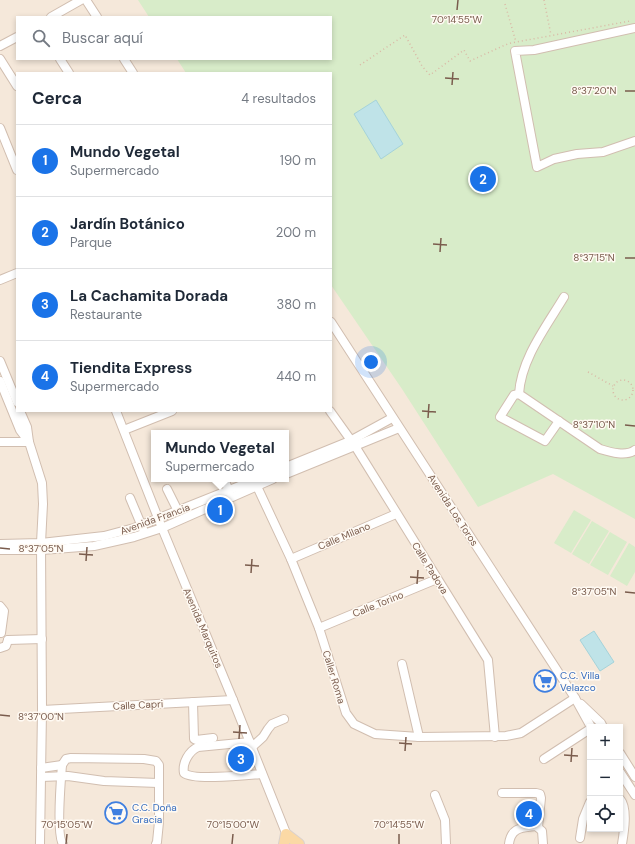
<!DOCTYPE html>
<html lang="es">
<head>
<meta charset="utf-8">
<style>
	:root { --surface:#fff; --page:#f6f6f7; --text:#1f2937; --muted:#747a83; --line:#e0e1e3; --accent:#1a73e8 }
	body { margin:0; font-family:"DM Sans",sans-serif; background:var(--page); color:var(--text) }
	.controls { position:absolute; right:12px; bottom:12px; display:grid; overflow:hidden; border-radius:0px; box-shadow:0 2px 6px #0003 }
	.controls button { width:36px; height:36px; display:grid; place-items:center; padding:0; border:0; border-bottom:1px solid var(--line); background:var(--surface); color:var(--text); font:20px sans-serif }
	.you { position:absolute; left:371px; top:362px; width:14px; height:14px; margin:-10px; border:3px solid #fff; border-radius:50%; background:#1a73e8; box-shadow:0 0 0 6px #1a73e833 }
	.badge { display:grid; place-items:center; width:26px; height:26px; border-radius:50%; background:var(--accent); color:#fff; font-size:13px; font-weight:700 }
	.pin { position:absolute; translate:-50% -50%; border:2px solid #fff; box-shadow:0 1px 4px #0006 }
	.popup { position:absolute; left:151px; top:430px; width:138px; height:52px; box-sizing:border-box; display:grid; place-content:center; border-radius:0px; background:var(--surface); filter:drop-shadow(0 1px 3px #0005); font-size:13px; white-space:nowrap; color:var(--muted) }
	.popup b { font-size:15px; color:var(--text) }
	.popup::after { content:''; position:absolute; left:50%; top:100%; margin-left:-8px; border:8px solid transparent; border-top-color:var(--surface) }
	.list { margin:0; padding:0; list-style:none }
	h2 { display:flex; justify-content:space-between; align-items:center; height:52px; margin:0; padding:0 16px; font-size:17px }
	h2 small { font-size:13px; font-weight:400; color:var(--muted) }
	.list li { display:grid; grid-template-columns:26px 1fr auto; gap:12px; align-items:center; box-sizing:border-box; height:72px; padding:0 16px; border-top:1px solid var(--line) }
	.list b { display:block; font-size:15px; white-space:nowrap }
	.list p { margin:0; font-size:13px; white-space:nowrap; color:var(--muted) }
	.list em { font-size:13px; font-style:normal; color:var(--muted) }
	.icon { flex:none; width:22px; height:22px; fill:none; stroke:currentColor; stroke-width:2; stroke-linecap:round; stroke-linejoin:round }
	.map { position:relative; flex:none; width:635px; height:844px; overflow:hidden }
	.search { position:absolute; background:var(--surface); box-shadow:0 2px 6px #0003; left:16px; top:16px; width:316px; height:44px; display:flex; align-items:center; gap:10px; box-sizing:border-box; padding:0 14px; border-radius:0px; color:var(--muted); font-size:15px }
	.panel { position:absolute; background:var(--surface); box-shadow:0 2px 6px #0003; left:16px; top:72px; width:316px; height:340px; border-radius:0px }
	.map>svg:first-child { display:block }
	.residential { fill:#f5e8da; fill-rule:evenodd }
	.green { fill:#d8ecc9 }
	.water { fill:#bfe3e8; stroke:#a5d3da }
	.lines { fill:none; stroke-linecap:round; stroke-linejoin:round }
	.minor-casing { stroke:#d1beb0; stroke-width:10 }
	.major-casing { stroke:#dad1cd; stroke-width:12 }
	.path { stroke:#d9b8a5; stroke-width:1.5; stroke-dasharray:1 3; stroke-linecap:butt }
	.minor { stroke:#fff; stroke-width:8 }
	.major { stroke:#fbd9a5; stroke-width:10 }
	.ticks { fill:none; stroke:#7a5c4d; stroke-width:1.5 }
	.labels { text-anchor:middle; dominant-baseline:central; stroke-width:3; stroke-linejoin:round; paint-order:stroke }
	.street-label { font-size:10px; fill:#7a5c4d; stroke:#fffaf3 }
	.shop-label { font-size:10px; fill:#366cbe; stroke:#fffaf3; text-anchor:start }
	.ticks-label { font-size:10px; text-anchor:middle; fill:#7a5c4d; stroke:#fffaf3; stroke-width:3; stroke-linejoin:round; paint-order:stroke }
</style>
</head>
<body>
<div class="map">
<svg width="635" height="844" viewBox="0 0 635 844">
	<rect width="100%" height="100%" fill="#fdf6ec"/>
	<!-- residential -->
	<path class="residential" d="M0 0H635V844H0ZM17 17H331V59H17ZM17 73H331V411H17ZM154 433H286V479H154ZM590 727H620V829H590Z"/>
	<!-- green -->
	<g class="green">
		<polygon points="138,0 635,0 635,519 553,474 478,507 402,389 331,285 331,73 186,73 177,59 331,59 331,17 149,17"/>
		<polygon points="574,510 591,520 571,553 554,543"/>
		<polygon points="592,521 609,531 589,564 572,554"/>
		<polygon points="610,532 627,542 608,575 590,565"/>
		<polygon points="629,543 635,547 635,572 627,586 610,576"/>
	</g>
	<!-- water -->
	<g class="water">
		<polygon points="376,100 403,144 381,159 354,114"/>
		<polygon points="594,631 614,662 600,671 580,640"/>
	</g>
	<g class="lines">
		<!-- minor casing -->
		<g class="minor-casing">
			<g id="minor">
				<polyline points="86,0 97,17"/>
				<polyline points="51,17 81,0"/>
				<polyline points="635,28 534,50 515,51 537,167 554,159 577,154 603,152 635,141"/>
				<polyline points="0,46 17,37"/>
				<polyline points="0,59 17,86"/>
				<polyline points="60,59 69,73"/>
				<polyline points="124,59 133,73"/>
				<polyline points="0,128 17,170"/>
				<polyline points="0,280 17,273"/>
				<path d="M564 297C546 327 521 359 519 394L600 449C610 452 626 457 635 450"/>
				<polyline points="331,322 575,698 591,727"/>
				<polyline points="0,361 17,402"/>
				<polyline points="0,381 20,430 29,442 27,427 20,411"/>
				<polyline points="519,394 514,395 500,417 545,441 559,421"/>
				<polyline points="116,411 162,528 233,700 288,838"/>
				<polyline points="330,411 355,446 488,660 495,737"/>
				<polyline points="124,430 172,411"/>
				<polyline points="0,442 29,442 42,483 43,504 41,543 42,710 40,844"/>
				<polyline points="286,467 350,441 392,418"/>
				<polyline points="286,474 399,428"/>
				<polyline points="224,479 229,491"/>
				<polyline points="254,480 291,559 319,628 346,713 354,724 375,734 419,737 506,736 521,733 575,698"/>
				<polyline points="167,489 178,511"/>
				<polyline points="130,498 143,529"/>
				<polyline points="0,544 41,543 104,536 134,528 257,479"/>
				<polyline points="0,550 42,550 94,546 134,537 162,528 273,479"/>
				<polyline points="291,559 396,514"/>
				<polyline points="0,606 4,611 1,633"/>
				<polyline points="319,628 437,579"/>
				<polyline points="8,640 42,639"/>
				<polyline points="0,648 6,646 8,640"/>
				<polyline points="402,664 419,737"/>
				<polyline points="193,702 194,739 196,740 213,738"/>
				<polyline points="581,704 601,723 603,727"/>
				<polyline points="42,710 233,700"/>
				<path d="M250 742 198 747C189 751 182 763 184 773 193 781 248 775 262 774"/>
				<polyline points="252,747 263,737 268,729 272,724 284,719"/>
				<polyline points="620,753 635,777"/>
				<polyline points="544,759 590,729"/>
				<polyline points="41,768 62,765"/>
				<polyline points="620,772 635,795"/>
				<polyline points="41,777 68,776 104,781 158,783"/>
				<polyline points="502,793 536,793 540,794 541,798 538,827"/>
				<polyline points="435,795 445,820 446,844"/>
				<path d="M620 799C628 808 624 832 622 844"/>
				<polyline points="580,838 583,819 590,802"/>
				<path d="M63 844C56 836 61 778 62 765L66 759 71 758 144 759 156 761 159 765V822L157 842 156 844"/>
				<path d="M509 844C511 827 522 828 536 826L542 831 543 844"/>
			</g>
		</g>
		<!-- major casing -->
		<g class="major-casing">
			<polyline id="major" points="284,844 286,834 299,844"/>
		</g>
		<!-- path -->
		<g class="path">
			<polyline points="544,0 551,35"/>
			<polyline points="505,4 516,42"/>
			<polyline points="360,65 405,35 422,66 430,75 464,50 470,61 505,45 511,43 630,21"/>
			<polyline points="588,372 613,386"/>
			<circle cx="623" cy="390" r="10"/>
		</g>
		<!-- minor -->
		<use href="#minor" class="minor"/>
		<!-- major -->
		<use href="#major" class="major"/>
	</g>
	<!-- ticks -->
	<path class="ticks" d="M457 10 458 0M445 78 459 79M452 85 453 72M625 91H635M433 244 447 245M440 252 441 238M625 258H635M422 411 436 412M428 418 429 404M625 425 635 426M0 548 10 549M79 554 93 555M86 561 87 547M245 565 259 566M251 573 252 559M410 577 424 578M417 584 418 570M625 592 635 593M0 715 10 716M233 732 247 733M239 739 240 725M399 743 412 744M405 751 406 737M564 755 578 756M571 762 572 748M66 844 67 834M232 844 233 834M399 844V834"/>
	<!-- icons -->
	<defs>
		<g id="supermarket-ring" transform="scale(1.15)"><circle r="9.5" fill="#fffaf3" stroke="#3f7fe0" stroke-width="1.5"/><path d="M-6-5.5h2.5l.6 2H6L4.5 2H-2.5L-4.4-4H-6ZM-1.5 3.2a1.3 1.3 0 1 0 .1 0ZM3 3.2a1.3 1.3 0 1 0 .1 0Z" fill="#3f7fe0"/></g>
	</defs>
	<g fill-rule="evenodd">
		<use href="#supermarket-ring" x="545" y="681"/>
		<use href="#supermarket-ring" x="116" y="813"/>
	</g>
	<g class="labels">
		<!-- street labels -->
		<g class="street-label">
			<text transform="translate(453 510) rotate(57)">Avenida Los Toros</text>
			<text transform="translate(155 519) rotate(-20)">Avenida Francia</text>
			<text transform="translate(344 536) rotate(-23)">Calle Milano</text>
			<text transform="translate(430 568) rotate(58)">Calle Padova</text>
			<text transform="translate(378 604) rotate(-22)">Calle Torino</text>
			<text transform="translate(203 628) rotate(67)">Avenida Marquitos</text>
			<text transform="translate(334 677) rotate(73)">Caller Roma</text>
			<text transform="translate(138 705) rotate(-3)">Calle Capri</text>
		</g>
		<!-- shop labels -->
		<g class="shop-label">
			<text x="560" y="675">C.C. Villa<tspan x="560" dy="12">Velazco</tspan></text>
			<text x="132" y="807">C.C. Doña<tspan x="132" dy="12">Gracia</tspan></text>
		</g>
	</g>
	<g class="ticks-label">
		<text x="457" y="23">70°14'55"W</text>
		<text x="594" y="94">8°37'20"N</text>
		<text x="594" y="261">8°37'15"N</text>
		<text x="594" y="428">8°37'10"N</text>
		<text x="41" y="552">8°37'05"N</text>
		<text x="594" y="595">8°37'05"N</text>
		<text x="41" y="720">8°37'00"N</text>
		<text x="67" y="828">70°15'05"W</text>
		<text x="233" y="828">70°15'00"W</text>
		<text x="399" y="828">70°14'55"W</text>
	</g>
</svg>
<div class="controls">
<button>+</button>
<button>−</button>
<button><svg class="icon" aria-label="locate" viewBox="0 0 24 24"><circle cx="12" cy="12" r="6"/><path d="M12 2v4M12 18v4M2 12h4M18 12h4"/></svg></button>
</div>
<div class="you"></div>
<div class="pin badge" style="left:220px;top:510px">1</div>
<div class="popup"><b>Mundo Vegetal</b>Supermercado</div>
<div class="pin badge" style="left:483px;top:179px">2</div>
<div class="pin badge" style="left:241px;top:759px">3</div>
<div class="pin badge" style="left:529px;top:814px">4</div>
<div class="search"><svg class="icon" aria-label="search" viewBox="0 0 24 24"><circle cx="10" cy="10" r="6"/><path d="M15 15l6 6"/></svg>Buscar aquí</div>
<section class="panel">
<h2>Cerca<small>4 resultados</small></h2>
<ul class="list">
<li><span class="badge">1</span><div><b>Mundo Vegetal</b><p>Supermercado</p></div><em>190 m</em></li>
<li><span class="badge">2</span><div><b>Jardín Botánico</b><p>Parque</p></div><em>200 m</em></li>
<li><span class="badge">3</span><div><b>La Cachamita Dorada</b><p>Restaurante</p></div><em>380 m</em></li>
<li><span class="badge">4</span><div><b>Tiendita Express</b><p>Supermercado</p></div><em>440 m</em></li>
</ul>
</section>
</div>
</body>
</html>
